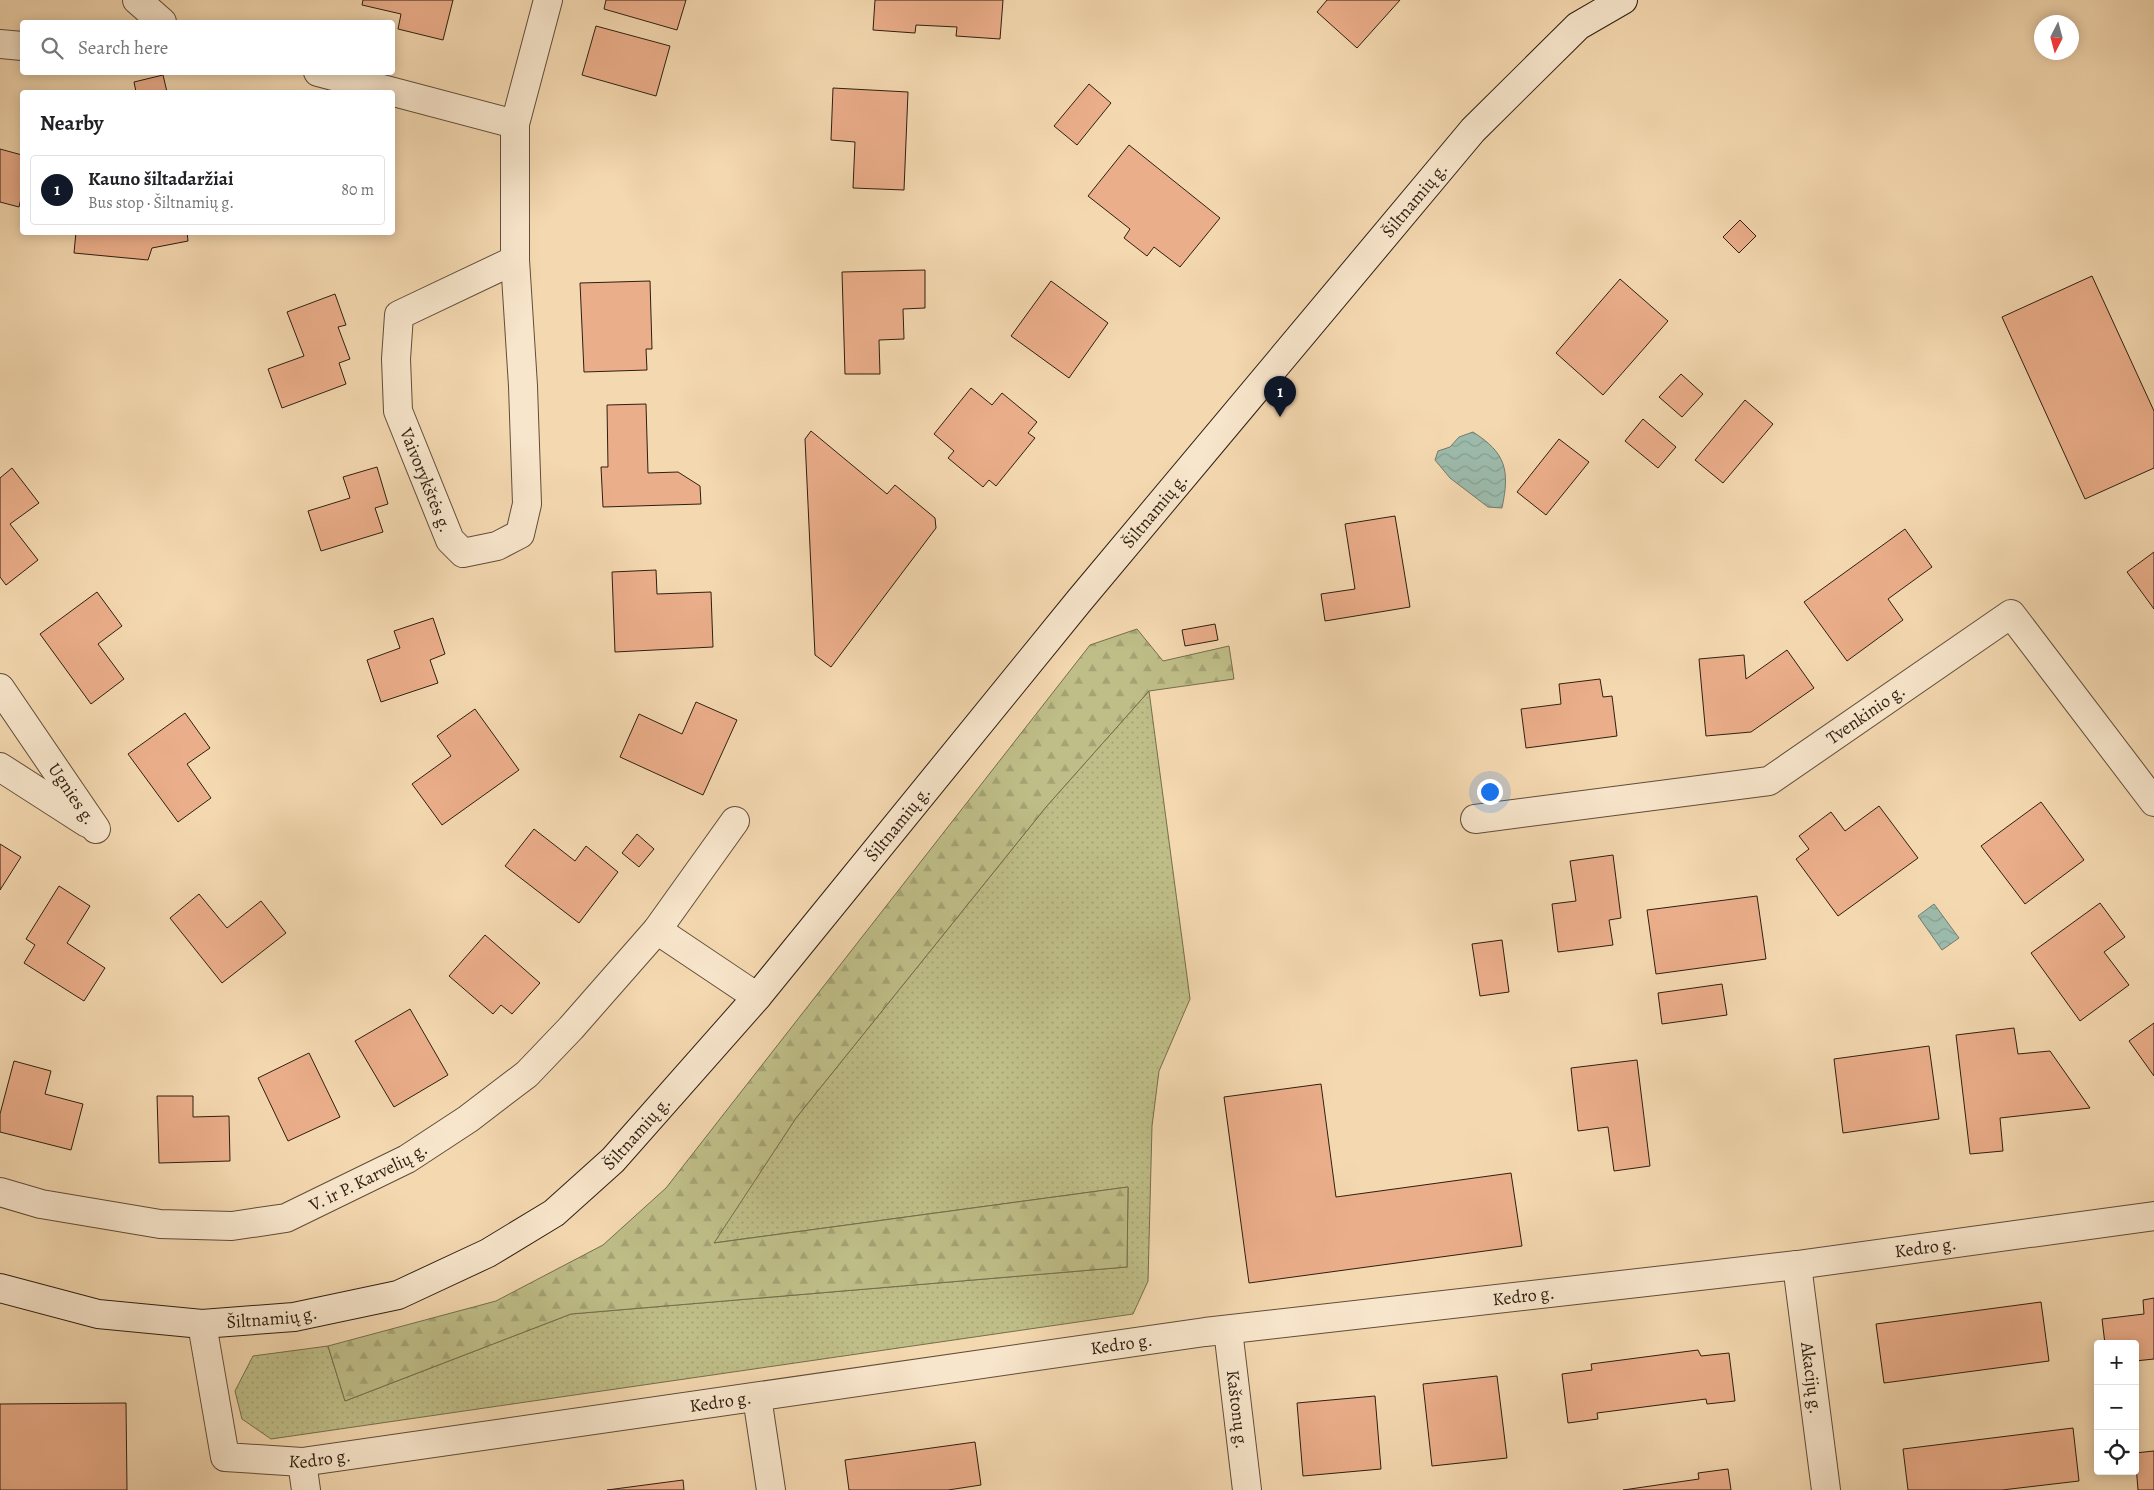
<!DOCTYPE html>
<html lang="en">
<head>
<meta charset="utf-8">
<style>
	:root { --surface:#fff; --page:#f2f2f2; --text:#202124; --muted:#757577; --line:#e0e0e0; --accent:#111827 }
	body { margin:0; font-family:Alegreya,serif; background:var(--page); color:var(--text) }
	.controls { position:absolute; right:15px; bottom:15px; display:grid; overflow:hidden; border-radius:5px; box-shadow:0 2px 12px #0003 }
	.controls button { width:45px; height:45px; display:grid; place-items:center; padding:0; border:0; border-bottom:1px solid var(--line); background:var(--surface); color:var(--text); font:25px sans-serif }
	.compass { position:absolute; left:2034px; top:15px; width:45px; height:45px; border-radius:50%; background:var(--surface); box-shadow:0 2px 12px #0003; rotate:186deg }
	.you { position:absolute; left:1489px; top:791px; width:18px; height:18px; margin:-12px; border:4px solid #fff; border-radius:50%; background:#1a73e8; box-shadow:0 0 0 8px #1a73e833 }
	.badge { display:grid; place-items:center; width:32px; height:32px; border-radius:50%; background:var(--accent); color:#fff; font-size:16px; font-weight:700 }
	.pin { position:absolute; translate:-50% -41px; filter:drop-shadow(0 1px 2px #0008) }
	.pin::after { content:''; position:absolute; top:26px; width:18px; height:15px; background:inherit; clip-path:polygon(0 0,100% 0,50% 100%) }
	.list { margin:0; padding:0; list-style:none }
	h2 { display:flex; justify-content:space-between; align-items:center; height:65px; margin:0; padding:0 20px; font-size:21px }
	h2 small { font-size:16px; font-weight:400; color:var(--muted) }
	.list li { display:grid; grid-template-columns:32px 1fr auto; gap:15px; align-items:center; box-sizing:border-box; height:70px; margin:0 10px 10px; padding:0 10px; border:1px solid var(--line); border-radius:5px }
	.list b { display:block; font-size:19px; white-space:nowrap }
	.list p { margin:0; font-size:16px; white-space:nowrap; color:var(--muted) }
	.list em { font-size:16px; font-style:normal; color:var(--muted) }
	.icon { flex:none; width:28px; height:28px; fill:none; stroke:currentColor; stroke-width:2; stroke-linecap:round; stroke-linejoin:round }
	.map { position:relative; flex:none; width:2154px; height:1490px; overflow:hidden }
	.search { position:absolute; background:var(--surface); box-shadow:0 2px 12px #0003; left:20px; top:20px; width:375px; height:55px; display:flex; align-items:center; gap:12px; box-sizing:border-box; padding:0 18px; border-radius:5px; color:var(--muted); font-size:19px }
	.panel { position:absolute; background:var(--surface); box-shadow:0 2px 12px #0003; left:20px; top:90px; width:375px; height:145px; border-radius:5px }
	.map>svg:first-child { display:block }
	.grass { fill:url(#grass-dots); stroke:#766e4c }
	.forest { fill:url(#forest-firs); stroke:#766e4c }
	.water { fill:url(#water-waves); stroke:#707c6d }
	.building { fill:#ebae8a; stroke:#2e1f11 }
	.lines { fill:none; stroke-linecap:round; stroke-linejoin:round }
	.street-casing { stroke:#604d39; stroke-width:30 }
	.secondary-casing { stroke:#2e1f11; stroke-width:30 }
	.street { stroke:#f8e6cc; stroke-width:28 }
	.secondary { stroke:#f8e6cc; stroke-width:28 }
	.labels { text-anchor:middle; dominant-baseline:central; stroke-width:4; stroke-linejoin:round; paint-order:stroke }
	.street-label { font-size:18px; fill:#2e1f11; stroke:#f8e6cc }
</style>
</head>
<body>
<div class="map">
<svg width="2154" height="1490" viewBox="0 0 2154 1490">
	<defs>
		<pattern id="grass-dots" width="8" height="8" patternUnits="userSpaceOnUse" patternTransform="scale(1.25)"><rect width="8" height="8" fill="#bfbe88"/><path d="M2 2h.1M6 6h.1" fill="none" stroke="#a4a374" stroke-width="1.8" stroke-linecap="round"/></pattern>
		<pattern id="forest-firs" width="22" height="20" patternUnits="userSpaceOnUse" patternTransform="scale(1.25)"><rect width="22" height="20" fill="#bfbe88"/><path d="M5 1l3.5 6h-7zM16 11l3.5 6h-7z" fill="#a4a374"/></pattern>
		<pattern id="water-waves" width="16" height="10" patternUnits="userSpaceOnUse" patternTransform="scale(1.25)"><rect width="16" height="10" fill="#9cbaab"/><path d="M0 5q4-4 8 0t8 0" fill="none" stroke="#879f92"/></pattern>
	</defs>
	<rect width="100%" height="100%" fill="#f4d8b0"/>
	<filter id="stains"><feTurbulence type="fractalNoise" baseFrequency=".004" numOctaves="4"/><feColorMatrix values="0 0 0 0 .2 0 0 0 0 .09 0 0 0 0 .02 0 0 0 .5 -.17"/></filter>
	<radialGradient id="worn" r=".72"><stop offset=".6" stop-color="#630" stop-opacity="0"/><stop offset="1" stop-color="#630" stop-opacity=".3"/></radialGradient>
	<!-- grass -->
	<polygon class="grass" points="1149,691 1190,999 1159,1071 1152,1126 1148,1281 1133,1314 271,1439 242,1419 235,1391 253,1356 328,1346 345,1401 571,1314 1127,1267 1128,1187 713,1243 796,1118 1046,807"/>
	<!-- forest -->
	<polygon class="forest" points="1137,629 1163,661 1229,646 1234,679 1149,691 1046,807 796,1118 714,1243 1128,1187 1127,1267 571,1314 345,1401 328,1346 496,1301 603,1245 666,1188 1090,645"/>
	<!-- water -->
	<g class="water">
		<path d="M1473 432C1506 453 1510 470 1502 508L1488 507 1450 478 1435 460 1438 451 1450 447 1459 437Z"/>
		<polygon points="1934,904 1959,938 1942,950 1918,916"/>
	</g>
	<!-- building -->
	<g class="building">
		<polygon points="363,0 453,0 443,40 398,29 401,14 362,5"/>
		<polygon points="606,0 686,0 677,30 604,9"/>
		<polygon points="875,0 1003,0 1000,39 956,36 957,27 916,25 915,33 873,30"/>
		<polygon points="1327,0 1400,0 1357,48 1317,12"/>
		<polygon points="596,26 670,46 656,96 582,75"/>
		<polygon points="163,75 167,92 136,92 134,82"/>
		<polygon points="1089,84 1111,103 1077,145 1054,126"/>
		<polygon points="833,88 908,92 904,190 853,188 855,142 831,140"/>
		<polygon points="1129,145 1220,218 1180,267 1154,247 1147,256 1124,238 1130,229 1088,196"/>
		<polygon points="0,149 22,155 22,194 19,207 0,202"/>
		<polygon points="1740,220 1756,236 1739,253 1723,237"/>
		<polygon points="76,232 187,232 188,241 152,248 148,260 74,253"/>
		<polygon points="925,270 925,308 903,309 904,339 879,340 880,374 845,374 842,272"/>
		<polygon points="2092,276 2154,411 2154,468 2085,499 2002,317"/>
		<polygon points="1620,279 1668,321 1603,395 1556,353"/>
		<polygon points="650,281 652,349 646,349 647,370 584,372 580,283"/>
		<polygon points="1051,281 1108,323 1069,378 1011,336"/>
		<polygon points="335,294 346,325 338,327 350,359 339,363 346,384 282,408 268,369 304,356 287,312"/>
		<polygon points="1681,374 1703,394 1682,417 1659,397"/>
		<polygon points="971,388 992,405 1002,393 1037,422 1028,433 1035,438 996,486 989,480 983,487 948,458 954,451 934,434"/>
		<polygon points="1745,400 1773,424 1723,483 1695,460"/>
		<polygon points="646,404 648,473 678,472 700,486 701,504 603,507 601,467 608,467 607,405"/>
		<polygon points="1643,419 1676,447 1658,468 1625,441"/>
		<polygon points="811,431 887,494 895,485 935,518 936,528 831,667 815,655 805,439"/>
		<polygon points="1559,439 1589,462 1546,515 1517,492"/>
		<polygon points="377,467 388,504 375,508 383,532 321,551 308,511 350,498 343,477"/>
		<polygon points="12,468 39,503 10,524 38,560 6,585 0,577 0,478"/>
		<polygon points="1395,516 1410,607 1325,621 1321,594 1355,589 1345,524"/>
		<polygon points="1905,529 1932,567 1888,599 1903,620 1847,661 1804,602"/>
		<polygon points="2154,552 2154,609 2127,572"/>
		<polygon points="656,570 657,594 711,592 713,647 615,652 612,572"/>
		<polygon points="97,592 122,626 98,644 124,679 91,704 40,634"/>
		<polygon points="433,618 445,654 430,660 438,683 381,702 367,660 400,648 394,631"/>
		<polygon points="1215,624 1218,640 1185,646 1182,630"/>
		<polygon points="1787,650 1814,688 1751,732 1706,736 1699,659 1744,655 1746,679"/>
		<polygon points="1600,679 1603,697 1612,696 1617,736 1526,748 1521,709 1561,704 1559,684"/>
		<polygon points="696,702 737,720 703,795 620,757 639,714 682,734"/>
		<polygon points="475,709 519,770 442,825 412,784 451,756 437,736"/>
		<polygon points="185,713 210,748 187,764 211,798 178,822 128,754"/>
		<polygon points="2041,802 2084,860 2025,904 1981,846"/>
		<polygon points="1879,806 1918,858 1838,916 1796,859 1809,849 1799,836 1831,812 1845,831"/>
		<polygon points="534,829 575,861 586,846 618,872 579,923 505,866"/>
		<polygon points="637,834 654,849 639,867 622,853"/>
		<polygon points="0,844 21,857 0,890"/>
		<polygon points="1613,855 1621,918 1609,920 1613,945 1558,952 1552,904 1576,901 1570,861"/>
		<polygon points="59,886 90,906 67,943 105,968 84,1001 24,963 35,945 26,939"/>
		<polygon points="199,894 227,928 261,901 286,933 222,983 170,918"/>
		<polygon points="1757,896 1766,959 1656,974 1647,910"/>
		<polygon points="2100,903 2125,937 2104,952 2129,985 2080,1021 2031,953"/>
		<polygon points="485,935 540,983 512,1014 501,1005 493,1014 449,976"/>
		<polygon points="1502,940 1509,992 1480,996 1472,944"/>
		<polygon points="1722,984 1727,1015 1662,1024 1658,993"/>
		<polygon points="410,1009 448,1075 394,1107 355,1041"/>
		<polygon points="2154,1023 2154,1076 2129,1041"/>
		<polygon points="2014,1028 2018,1054 2050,1051 2090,1108 2000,1118 2003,1151 1970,1154 1956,1035"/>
		<polygon points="1929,1046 1939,1119 1843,1133 1834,1059"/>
		<polygon points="309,1053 340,1117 288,1141 258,1078"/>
		<polygon points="1637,1060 1650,1166 1614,1171 1608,1127 1578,1131 1571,1068"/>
		<polygon points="14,1061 51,1071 45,1094 83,1104 71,1150 0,1132 0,1114"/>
		<polygon points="1321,1084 1336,1197 1511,1173 1522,1246 1249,1283 1224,1097"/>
		<polygon points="157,1096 193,1096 193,1117 229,1116 230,1161 159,1163"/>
		<polygon points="2154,1298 2154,1359 2135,1361 2135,1344 2105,1344 2102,1319 2144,1314 2143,1300"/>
		<polygon points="2041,1302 2049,1361 1884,1383 1876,1324"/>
		<polygon points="1698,1350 1701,1356 1729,1353 1735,1401 1707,1404 1706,1399 1597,1413 1598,1419 1568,1423 1562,1374 1592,1370 1591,1364"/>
		<polygon points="1497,1376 1507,1458 1432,1466 1423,1384"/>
		<polygon points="1375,1396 1381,1469 1303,1476 1297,1403"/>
		<polygon points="126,1403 127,1490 0,1490 0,1404"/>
		<polygon points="2073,1428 2079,1481 2002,1490 1908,1490 1903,1449"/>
		<polygon points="975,1442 981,1485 948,1490 849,1490 845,1460"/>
		<polygon points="2154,1451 2154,1490 2138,1490 2135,1453"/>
		<polygon points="1728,1469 1731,1490 1623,1490 1699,1479 1698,1473"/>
		<polygon points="683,1480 684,1490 607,1490"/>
	</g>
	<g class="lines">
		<!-- street casing -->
		<g class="street-casing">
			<g id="street">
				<polyline points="137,0 162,22"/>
				<polyline points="0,44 22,46"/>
				<polyline points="318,72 515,124"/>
				<path id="s1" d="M515 260 399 315 396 359 398 411 450 540 463 553 497 546 520 534 527 504 523 386 515 260V124L548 0"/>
				<path id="s2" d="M0 688 96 829"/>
				<polyline points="0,767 87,823"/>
				<path id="s3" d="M1475 819 1769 781 2011 614 2154 802"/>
				<polyline points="657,930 757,997"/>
				<path id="s4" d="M0 1192 41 1204 160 1224 232 1226 286 1218 407 1159 468 1119 527 1074 571 1028 657 930 735 821"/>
				<path id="s5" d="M1797 1265 1826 1490"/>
				<path id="s6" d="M202 1324 225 1457 302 1462 1205 1332 1797 1265 2154 1216"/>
				<path id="s7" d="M1228 1330 1247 1490"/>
				<polyline points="757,1397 771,1490"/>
				<polyline points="302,1462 306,1490"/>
			</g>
		</g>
		<!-- secondary casing -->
		<g class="secondary-casing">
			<g id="secondary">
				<path id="s8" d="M0 1288 98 1314 202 1324 294 1317 398 1295 488 1253 554 1213 613 1160 757 997 1079 601 1473 130 1578 26 1623 0"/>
			</g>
		</g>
		<!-- street -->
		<use href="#street" class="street"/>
		<!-- secondary -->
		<use href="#secondary" class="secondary"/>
	</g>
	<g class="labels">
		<!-- street labels -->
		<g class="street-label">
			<text stroke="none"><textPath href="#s8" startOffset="1911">Šiltnamių g.</textPath></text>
			<text stroke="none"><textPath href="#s1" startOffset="299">Vaivorykštės g.</textPath></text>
			<text stroke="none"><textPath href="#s8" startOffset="1506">Šiltnamių g.</textPath></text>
			<text stroke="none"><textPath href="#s3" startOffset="414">Tvenkinio g.</textPath></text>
			<text stroke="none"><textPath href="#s2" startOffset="128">Ugnies g.</textPath></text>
			<text stroke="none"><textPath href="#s8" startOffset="1101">Šiltnamių g.</textPath></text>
			<text stroke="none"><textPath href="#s8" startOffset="696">Šiltnamių g.</textPath></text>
			<text stroke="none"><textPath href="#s4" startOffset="382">V. ir P. Karvelių g.</textPath></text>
			<text stroke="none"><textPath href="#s6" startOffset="1850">Kedro g.</textPath></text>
			<text stroke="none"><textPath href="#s6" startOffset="1445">Kedro g.</textPath></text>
			<text stroke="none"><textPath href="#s8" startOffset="276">Šiltnamių g.</textPath></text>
			<text stroke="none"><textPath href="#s6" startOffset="1040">Kedro g.</textPath></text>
			<text stroke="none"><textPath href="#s5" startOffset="114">Akacijų g.</textPath></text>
			<text stroke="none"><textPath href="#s6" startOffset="635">Kedro g.</textPath></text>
			<text stroke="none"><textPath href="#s7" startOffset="80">Kaštonų g.</textPath></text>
			<text stroke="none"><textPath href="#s6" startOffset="230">Kedro g.</textPath></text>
		</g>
	</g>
	<rect width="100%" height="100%" filter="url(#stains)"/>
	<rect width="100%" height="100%" fill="url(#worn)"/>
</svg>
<div class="controls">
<button>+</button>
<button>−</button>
<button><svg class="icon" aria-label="locate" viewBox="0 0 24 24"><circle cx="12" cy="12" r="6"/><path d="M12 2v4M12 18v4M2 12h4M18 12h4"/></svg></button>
</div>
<svg class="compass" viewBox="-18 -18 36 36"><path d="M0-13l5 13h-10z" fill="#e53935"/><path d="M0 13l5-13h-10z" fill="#757577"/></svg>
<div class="you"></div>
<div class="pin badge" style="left:1280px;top:417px">1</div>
<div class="search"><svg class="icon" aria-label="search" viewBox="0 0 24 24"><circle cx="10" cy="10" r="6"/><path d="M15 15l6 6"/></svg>Search here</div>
<section class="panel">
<h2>Nearby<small></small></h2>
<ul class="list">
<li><span class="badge">1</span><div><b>Kauno šiltadaržiai</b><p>Bus stop · Šiltnamių g.</p></div><em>80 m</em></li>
</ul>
</section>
</div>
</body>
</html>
